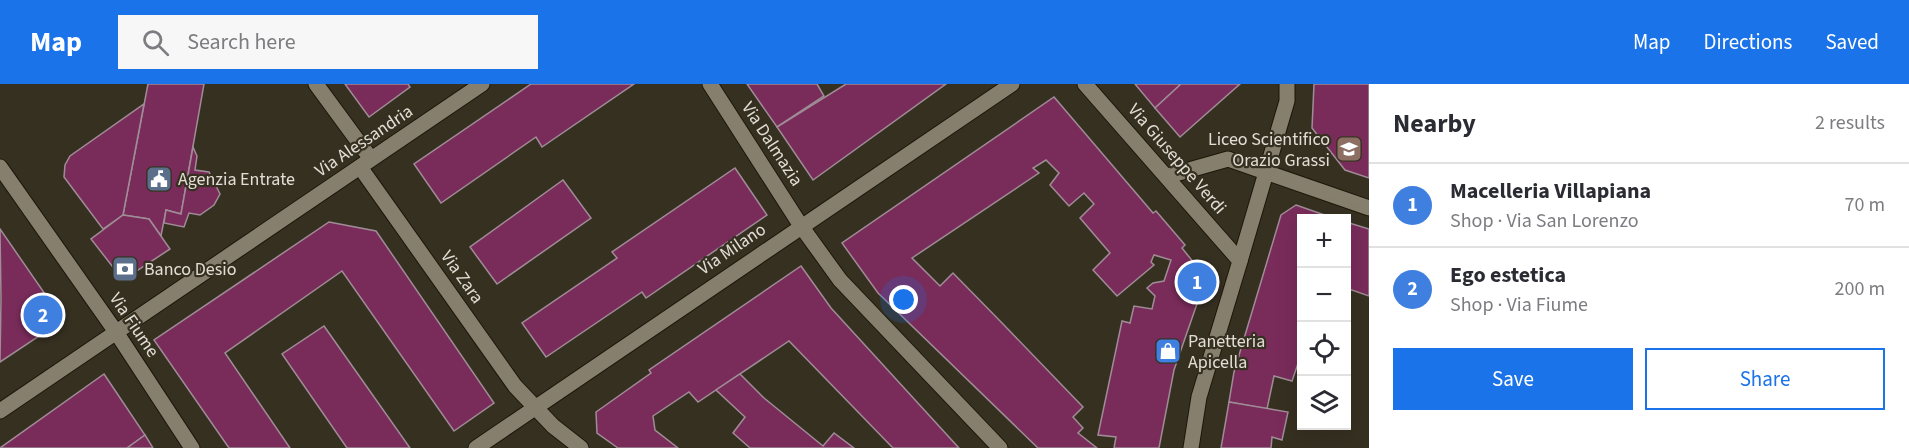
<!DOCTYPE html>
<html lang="en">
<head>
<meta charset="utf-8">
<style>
	:root { --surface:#fff; --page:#f7f7f7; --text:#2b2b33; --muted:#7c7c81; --line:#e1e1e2; --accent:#1a73e8 }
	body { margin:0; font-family:"Source Sans 3",sans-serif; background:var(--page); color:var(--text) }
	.controls { position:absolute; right:18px; bottom:18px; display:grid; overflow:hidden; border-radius:0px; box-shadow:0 6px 24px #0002 }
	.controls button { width:54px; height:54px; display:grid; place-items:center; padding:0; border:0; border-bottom:2px solid var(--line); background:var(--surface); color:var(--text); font:30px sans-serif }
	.you { position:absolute; left:904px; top:216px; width:21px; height:21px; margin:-15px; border:4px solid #fff; border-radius:50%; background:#1a73e8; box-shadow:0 0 0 9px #1a73e833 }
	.badge { display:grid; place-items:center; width:39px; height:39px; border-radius:50%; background:var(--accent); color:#fff; font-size:20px; font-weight:700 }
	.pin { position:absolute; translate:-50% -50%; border:3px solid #fff; box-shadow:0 2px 6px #0006 }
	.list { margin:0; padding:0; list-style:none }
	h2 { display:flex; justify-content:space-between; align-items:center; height:78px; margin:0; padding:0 24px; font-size:26px }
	h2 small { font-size:20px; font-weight:400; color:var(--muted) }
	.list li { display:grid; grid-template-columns:39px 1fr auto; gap:18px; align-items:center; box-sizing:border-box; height:84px; padding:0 24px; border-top:2px solid var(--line) }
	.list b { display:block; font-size:22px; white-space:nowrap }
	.list p { margin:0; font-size:20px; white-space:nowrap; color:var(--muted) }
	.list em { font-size:20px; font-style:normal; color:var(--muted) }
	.actions { display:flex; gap:12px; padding:18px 24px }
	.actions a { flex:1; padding:14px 0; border:2px solid var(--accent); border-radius:0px; text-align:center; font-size:21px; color:var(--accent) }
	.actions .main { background:var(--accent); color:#fff }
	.icon { flex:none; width:33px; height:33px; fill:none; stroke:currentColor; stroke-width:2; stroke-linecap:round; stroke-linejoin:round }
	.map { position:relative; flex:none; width:1369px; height:364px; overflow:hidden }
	header { display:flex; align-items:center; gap:36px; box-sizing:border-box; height:84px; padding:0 30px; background:var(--accent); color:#fff }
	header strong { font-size:28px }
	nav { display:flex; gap:33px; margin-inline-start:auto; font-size:21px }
	.search { width:420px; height:54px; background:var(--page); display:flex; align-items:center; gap:15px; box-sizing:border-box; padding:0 21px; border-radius:0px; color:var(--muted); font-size:22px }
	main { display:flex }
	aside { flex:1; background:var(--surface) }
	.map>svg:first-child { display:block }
	.building { fill:#792c5a; stroke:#9f8c96; stroke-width:1.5 }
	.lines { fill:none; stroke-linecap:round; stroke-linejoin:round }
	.pedestrian-casing { stroke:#1d170a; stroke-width:17 }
	.minor-casing { stroke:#1d170a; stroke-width:17 }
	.tertiary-casing { stroke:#1d170a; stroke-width:17 }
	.pedestrian { stroke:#867f6e; stroke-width:15 }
	.minor { stroke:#867f6e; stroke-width:15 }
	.tertiary { stroke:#867f6e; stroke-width:15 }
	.labels { text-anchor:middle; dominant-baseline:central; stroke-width:4.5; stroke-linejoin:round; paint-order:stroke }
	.poi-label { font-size:18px; fill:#e2ded5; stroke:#363021; text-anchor:start }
	.street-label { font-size:18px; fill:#e2ded5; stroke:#363021 }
</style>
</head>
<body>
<header>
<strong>Map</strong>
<div class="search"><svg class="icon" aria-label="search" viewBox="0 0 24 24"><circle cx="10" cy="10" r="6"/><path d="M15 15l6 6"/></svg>Search here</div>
<nav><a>Map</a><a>Directions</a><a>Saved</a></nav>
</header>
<main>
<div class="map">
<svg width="1369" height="364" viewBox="0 0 1369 364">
	<rect width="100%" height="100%" fill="#363021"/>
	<!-- building -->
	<g class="building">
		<polygon points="148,0 204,0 181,130 166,126 161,152 149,135 123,131"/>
		<polygon points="345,0 408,0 410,3 369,33"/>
		<polygon points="531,0 634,0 542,63 536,53 441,119 414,80"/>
		<polygon points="747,0 817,0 824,12 777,43"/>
		<polygon points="846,0 946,0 813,96 777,43"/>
		<polygon points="1135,0 1181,0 1155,24"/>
		<polygon points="1181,0 1240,0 1180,53 1155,24"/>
		<polygon points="1314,0 1369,0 1369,94 1345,86 1312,44"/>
		<polygon points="1054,13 1153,129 1156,127 1185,161 1182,164 1206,194 1174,286 1159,364 1114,364 1116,353 1098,351 1122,237 1130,239 1134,222 1152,225 1155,212 1147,204 1153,199 1164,197 1171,176 1154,171 1151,178 1154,181 1117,212 1093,186 1110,169 1080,134 1094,120 1084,109 1069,122 1050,101 1059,89 1046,76 1033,84 1039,89 912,174 940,202 953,189 1003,240 1083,323 1073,333 1083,344 1078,349 1097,364 1038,364 878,209 842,159"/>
		<polygon points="144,20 123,131 103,145 64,93 65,81 70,72"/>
		<polygon points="193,63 197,72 195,86 209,88 220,110 214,121 200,131 189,129 184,143 164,139 166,126 181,130"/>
		<polygon points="735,84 767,131 646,214 642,208 546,273 522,239 617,174 612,168"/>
		<polygon points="563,96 591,134 497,200 470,163"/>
		<polygon points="1296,121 1336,135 1302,135 1302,268 1292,297 1274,292 1267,325 1229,318 1234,288 1281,131"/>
		<polygon points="123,131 149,135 170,165 123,196 91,155"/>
		<polygon points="329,138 376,147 494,319 454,347 342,187 225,269 290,364 229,364 154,256"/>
		<polygon points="1346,138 1369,145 1369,212 1346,204"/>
		<polygon points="0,145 63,236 0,278 1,215"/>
		<polygon points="801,182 831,224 959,364 893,364 789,257 698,318 689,308 653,332 655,346 678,364 618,364 597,349 596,328 651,289 649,286"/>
		<polygon points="324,242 410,364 347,364 282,270"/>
		<polygon points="104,290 145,351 127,364 0,364"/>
		<polygon points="740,290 764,314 823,362 834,349 854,364 750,364 733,349 745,333 716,306"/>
		<polygon points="1229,318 1288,328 1282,356 1272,353 1271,364 1221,364"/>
		<polygon points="145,351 153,364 127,364"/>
	</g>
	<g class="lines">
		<!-- pedestrian casing -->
		<g class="pedestrian-casing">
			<polyline id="pedestrian" points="316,0 371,75"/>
		</g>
		<!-- minor casing -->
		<g class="minor-casing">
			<g id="minor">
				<polyline points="710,0 801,142 840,196 1000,364"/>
				<polyline points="0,83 116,248 192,364"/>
				<polyline points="360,83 515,302 553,342 581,364"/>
				<polyline points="1168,92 1228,75 1369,124"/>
				<polyline points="1240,177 1287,17 1287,0"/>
			</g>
		</g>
		<!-- tertiary casing -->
		<g class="tertiary-casing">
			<g id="tertiary">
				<polyline points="1085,0 1240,177 1199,313 1191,364"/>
				<polyline points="0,327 482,0"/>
				<polyline points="476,364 1012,0"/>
			</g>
		</g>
		<!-- pedestrian -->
		<use href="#pedestrian" class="pedestrian"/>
		<!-- minor -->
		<use href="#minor" class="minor"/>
		<!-- tertiary -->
		<use href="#tertiary" class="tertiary"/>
	</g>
	<!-- icons -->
	<defs>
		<g id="school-square" transform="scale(1.35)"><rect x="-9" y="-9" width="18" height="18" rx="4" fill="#8d6e63" stroke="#363021"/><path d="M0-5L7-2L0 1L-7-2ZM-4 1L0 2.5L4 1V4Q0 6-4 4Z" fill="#fff"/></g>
		<g id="civic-square" transform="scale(1.35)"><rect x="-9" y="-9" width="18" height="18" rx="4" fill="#5c6f8a" stroke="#363021"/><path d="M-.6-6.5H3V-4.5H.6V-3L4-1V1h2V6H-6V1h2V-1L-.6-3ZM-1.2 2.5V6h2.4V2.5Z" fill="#fff"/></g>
		<g id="bank-square" transform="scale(1.35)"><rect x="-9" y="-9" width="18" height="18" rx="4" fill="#5c6f8a" stroke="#363021"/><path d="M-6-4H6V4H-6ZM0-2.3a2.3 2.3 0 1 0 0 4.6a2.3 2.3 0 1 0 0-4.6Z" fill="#fff"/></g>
		<g id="shop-square" transform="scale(1.35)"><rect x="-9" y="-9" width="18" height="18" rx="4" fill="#3f7fe0" stroke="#363021"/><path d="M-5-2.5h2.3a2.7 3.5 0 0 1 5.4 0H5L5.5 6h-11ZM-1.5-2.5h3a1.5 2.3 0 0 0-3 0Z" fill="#fff"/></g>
	</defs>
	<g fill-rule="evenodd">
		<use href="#school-square" x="1349" y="65"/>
		<use href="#civic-square" x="159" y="95"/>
		<use href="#bank-square" x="125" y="185"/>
		<use href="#shop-square" x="1168" y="267"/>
	</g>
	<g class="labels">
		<!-- poi labels -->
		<g class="poi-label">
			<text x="1330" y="55" text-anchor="end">Liceo Scientifico<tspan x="1330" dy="21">Orazio Grassi</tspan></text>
			<text x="178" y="95">Agenzia Entrate</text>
			<text x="144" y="185">Banco Desio</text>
			<text x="1188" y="257">Panetteria<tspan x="1188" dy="21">Apicella</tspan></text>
		</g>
		<!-- street labels -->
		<g class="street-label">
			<text transform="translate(364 57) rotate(-34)">Via Alessandria</text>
			<text transform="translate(772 60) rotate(57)">Via Dalmazia</text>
			<text transform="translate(1177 75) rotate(49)">Via Giuseppe Verdi</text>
			<text transform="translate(732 165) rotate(-34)">Via Milano</text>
			<text transform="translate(462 193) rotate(55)">Via Zara</text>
			<text transform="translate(134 241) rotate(56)">Via Fiume</text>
		</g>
	</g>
</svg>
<div class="controls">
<button>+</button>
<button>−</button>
<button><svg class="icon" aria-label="locate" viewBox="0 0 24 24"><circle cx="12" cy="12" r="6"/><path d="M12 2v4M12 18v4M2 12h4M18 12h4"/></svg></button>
<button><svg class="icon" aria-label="layers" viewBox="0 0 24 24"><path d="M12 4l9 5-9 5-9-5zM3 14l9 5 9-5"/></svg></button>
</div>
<div class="you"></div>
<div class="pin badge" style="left:1197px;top:198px;background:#3f7fe0">1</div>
<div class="pin badge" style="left:43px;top:231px;background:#3f7fe0">2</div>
</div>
<aside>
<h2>Nearby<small>2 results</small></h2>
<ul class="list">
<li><span class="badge" style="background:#3f7fe0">1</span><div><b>Macelleria Villapiana</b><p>Shop · Via San Lorenzo</p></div><em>70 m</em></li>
<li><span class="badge" style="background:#3f7fe0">2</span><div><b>Ego estetica</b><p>Shop · Via Fiume</p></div><em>200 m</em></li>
</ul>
<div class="actions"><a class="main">Save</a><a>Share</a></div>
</aside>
</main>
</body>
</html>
